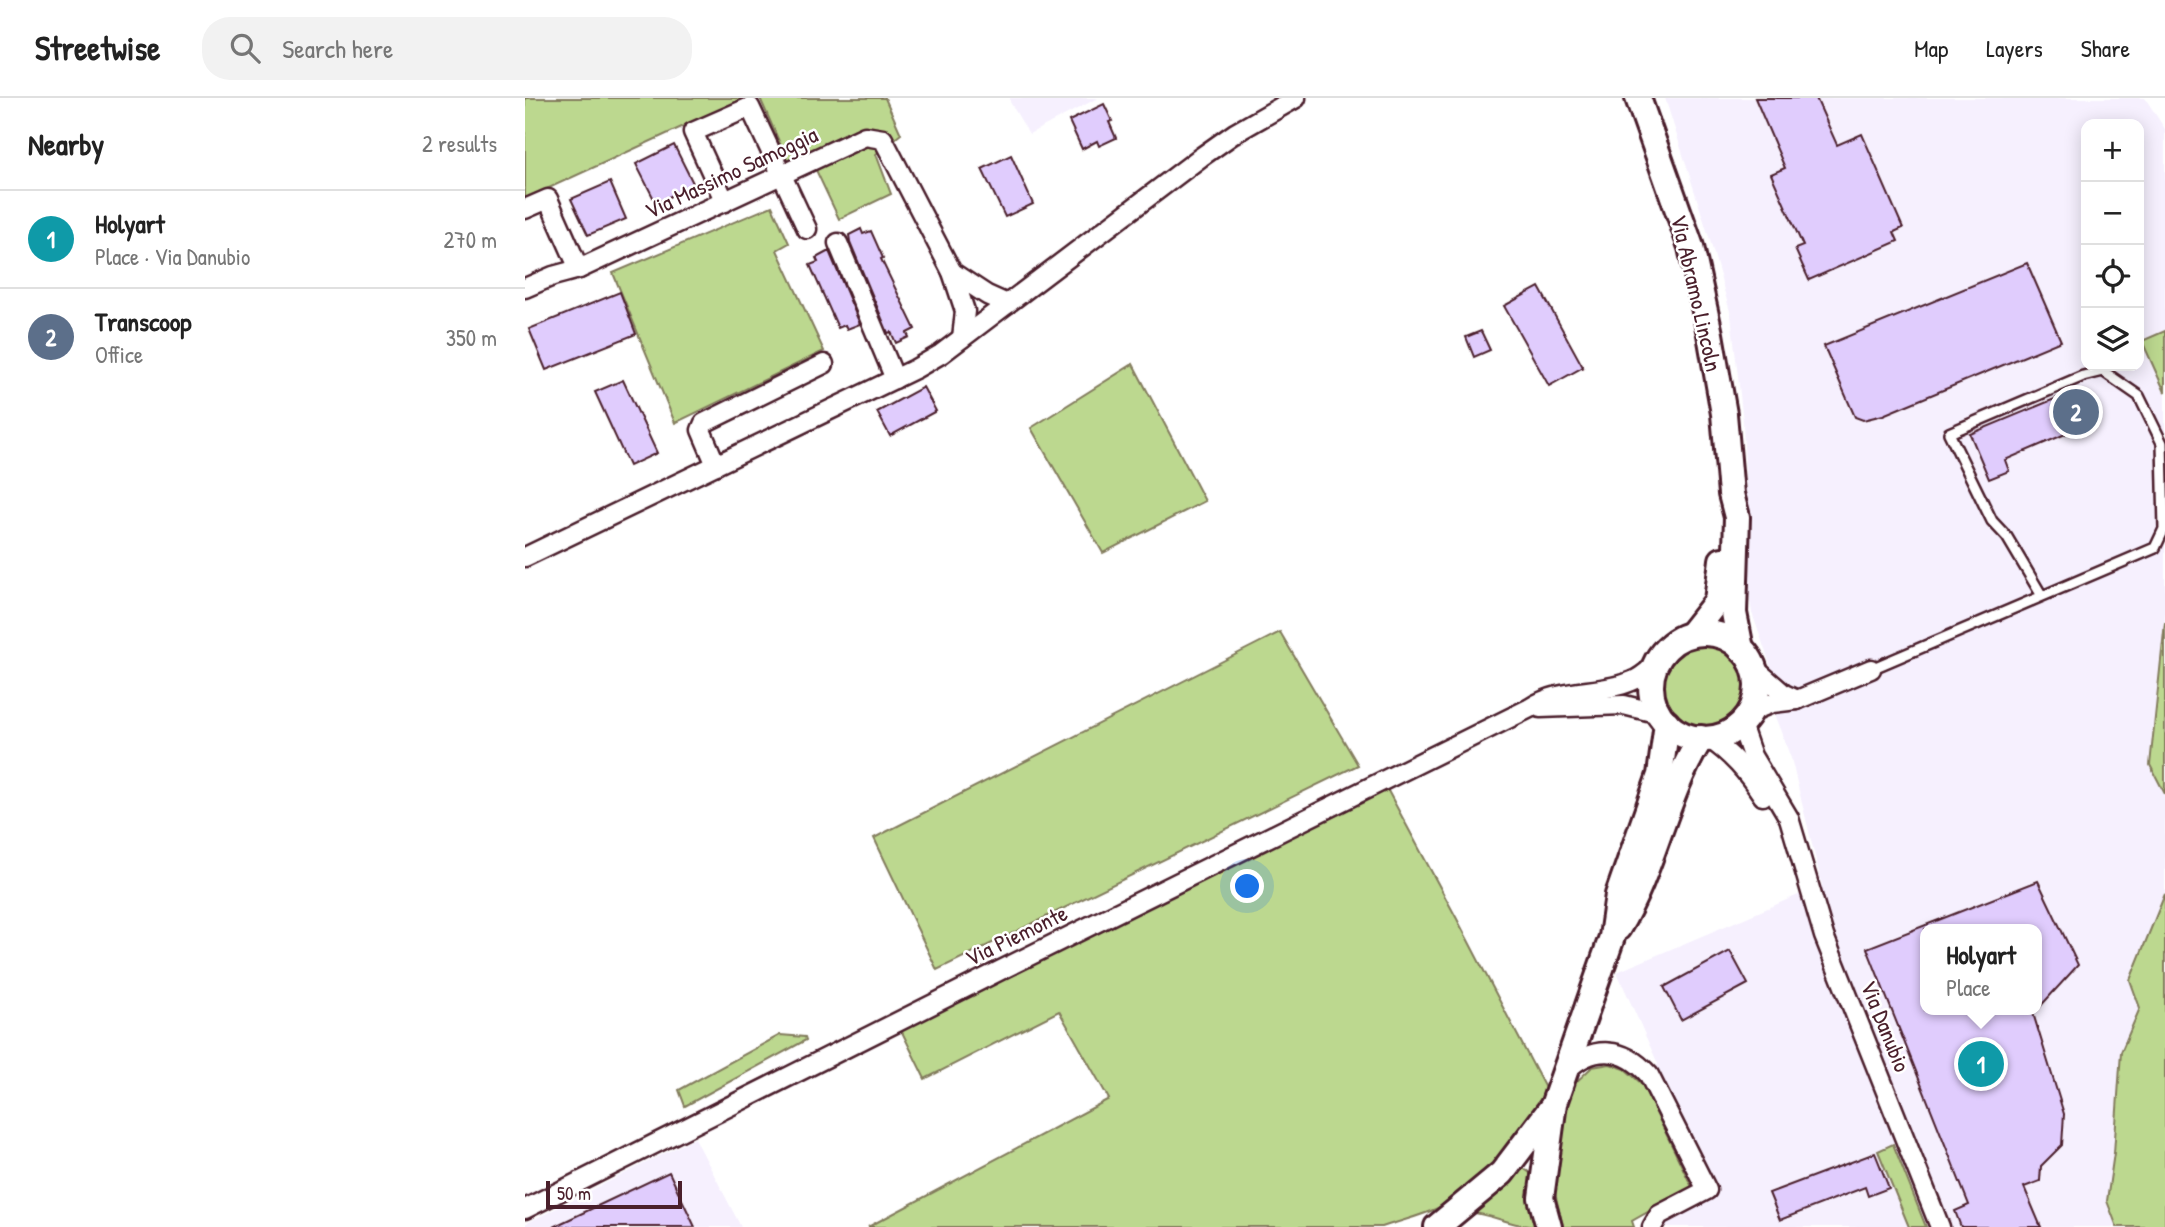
<!DOCTYPE html>
<html lang="en">
<head>
<meta charset="utf-8">
<style>
	:root { --surface:#fff; --page:#f2f2f2; --text:#222; --muted:#767676; --line:#e0e0e0; --accent:#4a1f2b }
	body { margin:0; font-family:"Patrick Hand",sans-serif; background:var(--page); color:var(--text) }
	.controls { position:absolute; right:21px; top:21px; display:grid; overflow:hidden; border-radius:14px; box-shadow:0 4px 18px #0003 }
	.controls button { width:63px; height:63px; display:grid; place-items:center; padding:0; border:0; border-bottom:2px solid var(--line); background:var(--surface); color:var(--text); font:35px sans-serif }
	.scale { position:absolute; left:21px; bottom:18px; width:136px; box-sizing:border-box; padding-left:7px; border:4px solid #4a1f2b; border-top:0; font-size:19px; line-height:24px; white-space:nowrap; color:#4a1f2b; -webkit-text-stroke:5px #fff; paint-order:stroke }
	.you { position:absolute; left:723px; top:789px; width:24px; height:24px; margin:-18px; border:5px solid #fff; border-radius:50%; background:#1a73e8; box-shadow:0 0 0 10px #1a73e833 }
	.badge { display:grid; place-items:center; width:46px; height:46px; border-radius:50%; background:var(--accent); color:#fff; font-size:23px; font-weight:700 }
	.pin { position:absolute; translate:-50% -50%; border:4px solid #fff; box-shadow:0 2px 7px #0006 }
	.popup { position:absolute; left:1395px; top:826px; width:122px; height:91px; box-sizing:border-box; display:grid; place-content:center; border-radius:14px; background:var(--surface); filter:drop-shadow(0 2px 5px #0005); font-size:23px; white-space:nowrap; color:var(--muted) }
	.popup b { font-size:26px; color:var(--text) }
	.popup::after { content:''; position:absolute; left:50%; top:100%; margin-left:-14px; border:14px solid transparent; border-top-color:var(--surface) }
	.list { margin:0; padding:0; list-style:none }
	h2 { display:flex; justify-content:space-between; align-items:center; height:91px; margin:0; padding:0 28px; font-size:30px }
	h2 small { font-size:23px; font-weight:400; color:var(--muted) }
	.list li { display:grid; grid-template-columns:46px 1fr auto; gap:21px; align-items:center; box-sizing:border-box; height:98px; padding:0 28px; border-top:2px solid var(--line) }
	.list b { display:block; font-size:26px; white-space:nowrap }
	.list p { margin:0; font-size:23px; white-space:nowrap; color:var(--muted) }
	.list em { font-size:23px; font-style:normal; color:var(--muted) }
	.icon { flex:none; width:38px; height:38px; fill:none; stroke:currentColor; stroke-width:2; stroke-linecap:round; stroke-linejoin:round }
	.map { position:relative; flex:none; width:1640px; height:1129px; overflow:hidden }
	header { display:flex; align-items:center; gap:42px; box-sizing:border-box; height:98px; padding:0 35px; background:var(--surface); border-bottom:2px solid var(--line) }
	header strong { font-size:33px }
	nav { display:flex; gap:38px; margin-inline-start:auto; font-size:24px }
	.search { width:490px; height:63px; background:var(--page); display:flex; align-items:center; gap:18px; box-sizing:border-box; padding:0 24px; border-radius:28px; color:var(--muted); font-size:26px }
	main { display:flex }
	aside { flex:1; background:var(--surface) }
	.map>svg:first-child { display:block }
	.built { fill:#f6f0fe; fill-rule:evenodd }
	.green { fill:#bcd88f; stroke:#837c5d; stroke-width:2 }
	.building { fill:#e0ccfd; stroke:#4a1f2b; stroke-width:2 }
	.lines { fill:none; stroke-linecap:round; stroke-linejoin:round }
	.lane-casing { stroke:#4a1f2b; stroke-width:14 }
	.street-casing { stroke:#4a1f2b; stroke-width:23 }
	.secondary-casing { stroke:#4a1f2b; stroke-width:30 }
	.lane { stroke:#fff; stroke-width:9 }
	.street { stroke:#fff; stroke-width:18 }
	.secondary { stroke:#fff; stroke-width:24 }
	.labels { text-anchor:middle; dominant-baseline:central; stroke-width:5; stroke-linejoin:round; paint-order:stroke }
	.street-label { font-size:23px; fill:#4a1f2b; stroke:#fff }
</style>
</head>
<body>
<header>
<strong>Streetwise</strong>
<div class="search"><svg class="icon" aria-label="search" viewBox="0 0 24 24"><circle cx="10" cy="10" r="6"/><path d="M15 15l6 6"/></svg>Search here</div>
<nav><a>Map</a><a>Layers</a><a>Share</a></nav>
</header>
<main>
<aside>
<h2>Nearby<small>2 results</small></h2>
<ul class="list">
<li><span class="badge" style="background:#0f9aa8">1</span><div><b>Holyart</b><p>Place · Via Danubio</p></div><em>270 m</em></li>
<li><span class="badge" style="background:#5c6f8a">2</span><div><b>Transcoop</b><p>Office</p></div><em>350 m</em></li>
</ul>
</aside>
<div class="map">
<svg width="1640" height="1129" viewBox="0 0 1640 1129">
	<rect width="100%" height="100%" fill="#fff"/>
	<filter id="ink" filterUnits="userSpaceOnUse"><feTurbulence type="fractalNoise" baseFrequency=".0143" numOctaves="2"/><feDisplacementMap in="SourceGraphic" scale="14" xChannelSelector="R" yChannelSelector="G"/><feConvolveMatrix kernelMatrix="1 2 1 2 8 2 1 2 1" color-interpolation-filters="sRGB"/></filter>
	<g filter="url(#ink)">
		<!-- built -->
		<g class="built">
			<polygon points="485,0 573,0 504,36 485,4"/>
			<path d="M1140 0H1620L1640 31V233L1617 244 1640 294V524L1625 667 1640 696V796L1605 882 1615 910 1596 954 1589 1055 1582 1103 1592 1129H1115L1182 1092 1124 977 1133 966 1092 874 1297 787 1266 660 1249 616 1246 569 1227 515 1221 477 1222 417 1218 323 1206 217 1184 139ZM1561 26H1614V268H1561ZM1400 831H1512V912H1400Z"/>
			<polygon points="170,1040 216,1129 0,1129 0,1126"/>
		</g>
		<!-- green -->
		<g class="green">
			<polygon points="0,0 220,0 0,101"/>
			<polygon points="235,0 360,0 376,36 351,56 366,96 314,121 283,55 263,64"/>
			<polygon points="247,108 264,145 252,152 299,253 150,325 88,175"/>
			<polygon points="1640,233 1640,294 1617,243"/>
			<polygon points="608,266 680,403 578,455 506,330"/>
			<polygon points="1640,524 1640,696 1625,667"/>
			<polygon points="755,534 833,667 412,872 349,740"/>
			<circle cx="1179" cy="588" r="43"/>
			<path d="M862 691 932 821 1022 994C1006 1035 956 1087 917 1108 898 1118 877 1122 857 1129H343L584 1001 534 913 400 981 376 932Z"/>
			<polygon points="1640,796 1640,1129 1592,1129 1582,1103 1589,1055 1596,954 1615,910 1605,882"/>
			<polygon points="255,937 280,939 281,942 160,1008 154,992"/>
			<polygon points="1085,966 1100,971 1117,986 1167,1089 1107,1123 1109,1129 1038,1129 1029,1091 1031,1029 1050,985 1067,969"/>
			<polygon points="1368,1046 1401,1129 1384,1129 1353,1053"/>
			<path d="M997 1069 1005 1075 1015 1129C989 1129 969 1117 944 1114Z"/>
		</g>
		<!-- building -->
		<g class="building">
			<polygon points="1230,0 1291,0 1312,47 1337,36 1378,130 1369,134 1373,143 1284,182 1270,151 1278,148 1246,76 1260,70"/>
			<polygon points="579,6 587,23 584,24 591,40 574,48 572,43 557,51 544,23"/>
			<polygon points="149,47 169,87 131,105 111,66"/>
			<polygon points="486,57 508,106 480,119 457,71"/>
			<polygon points="85,84 101,121 63,137 46,101"/>
			<polygon points="336,131 338,136 346,133 358,160 356,161 390,231 382,235 384,239 371,245 366,234 363,235 325,144 324,137"/>
			<polygon points="304,153 335,226 322,231 320,227 313,230 285,167 293,164 291,160"/>
			<polygon points="1502,165 1536,243 1358,317 1338,322 1330,319 1299,248"/>
			<polygon points="1014,189 1058,269 1024,288 979,208"/>
			<polygon points="95,194 111,236 21,272 4,231"/>
			<polygon points="956,233 965,252 949,259 941,239"/>
			<polygon points="98,282 132,355 104,368 70,294"/>
			<polygon points="398,289 411,313 365,338 352,314"/>
			<polygon points="1549,293 1556,307 1561,304 1562,307 1566,306 1573,322 1480,362 1484,373 1464,381 1445,336"/>
			<polygon points="1513,783 1553,867 1512,912 1512,831 1400,831 1400,912 1507,912 1539,1016 1537,1047 1516,1068 1515,1083 1499,1089 1516,1129 1436,1129 1430,1113 1444,1107 1342,850"/>
			<polygon points="1205,853 1223,886 1156,922 1139,889"/>
			<polygon points="1350,1055 1364,1090 1343,1098 1340,1089 1255,1122 1244,1095"/>
			<polygon points="144,1074 170,1129 28,1129"/>
		</g>
		<g class="lines">
			<!-- lane casing -->
			<g class="lane-casing">
				<polyline id="lane" points="1346,571 1630,450 1639,431 1637,345 1614,298 1578,273 1558,278 1424,335 1467,423 1482,439 1517,498"/>
			</g>
			<!-- street casing -->
			<g class="street-casing">
				<g id="street">
					<polyline points="200,104 168,34 225,9 282,131"/>
					<polyline points="0,111 23,101 54,171"/>
					<polyline points="313,145 370,281"/>
					<polyline points="427,174 462,197 482,206"/>
					<polyline points="0,190 28,178 54,171 340,38 358,41 427,174 440,213 437,240"/>
					<polyline points="191,367 176,332 179,325 299,266"/>
					<polyline points="0,459 390,271 416,256 676,59 710,35 771,0"/>
					<polyline points="1228,569 1259,596 1272,602"/>
					<polyline points="1015,610 1099,607 1135,616"/>
					<polyline points="1225,614 1247,605 1272,602 1346,571"/>
					<polyline points="1216,626 1227,658 1264,720 1299,838 1415,1129"/>
					<path d="M1183 640C1207 656 1222 674 1238 698"/>
					<path d="M1041 973C1068 946 1099 949 1124 977L1182 1092 1134 1117 1127 1129"/>
					<path d="M0 1111 476 872 1005 610C1036 589 1074 597 1107 583 1116 580 1123 573 1130 567"/>
				</g>
			</g>
			<!-- secondary casing -->
			<g class="secondary-casing">
				<g id="secondary">
					<polyline points="1113,0 1166,149 1185,236 1199,316 1206,396 1212,419 1209,515 1216,551"/>
					<circle cx="1179" cy="588" r="53"/>
					<polyline points="1166,536 1192,503 1197,462"/>
					<path d="M1093 830C1129 771 1139 699 1176 640"/>
					<polyline points="912,1129 977,1075 1027,1009"/>
					<polyline points="1024,1129 1016,1100 1029,1005 1087,839 1093,797 1135,677 1142,625"/>
				</g>
			</g>
			<!-- lane -->
			<use href="#lane" class="lane"/>
			<!-- street -->
			<use href="#street" class="street"/>
			<!-- secondary -->
			<use href="#secondary" class="secondary"/>
		</g>
	</g>
	<g class="labels">
		<!-- street labels -->
		<g class="street-label">
			<text transform="translate(206 74) rotate(-25)">Via Massimo Samoggia</text>
			<text transform="translate(1172 195) rotate(77)">Via Abramo Lincoln</text>
			<text transform="translate(491 837) rotate(-26)">Via Piemonte</text>
			<text transform="translate(1361 928) rotate(68)">Via Danubio</text>
		</g>
	</g>
</svg>
<div class="controls">
<button>+</button>
<button>−</button>
<button><svg class="icon" aria-label="locate" viewBox="0 0 24 24"><circle cx="12" cy="12" r="6"/><path d="M12 2v4M12 18v4M2 12h4M18 12h4"/></svg></button>
<button><svg class="icon" aria-label="layers" viewBox="0 0 24 24"><path d="M12 4l9 5-9 5-9-5zM3 14l9 5 9-5"/></svg></button>
</div>
<div class="scale">50 m</div>
<div class="you"></div>
<div class="pin badge" style="left:1456px;top:966px;background:#0f9aa8">1</div>
<div class="popup"><b>Holyart</b>Place</div>
<div class="pin badge" style="left:1551px;top:314px;background:#5c6f8a">2</div>
</div>
</main>
</body>
</html>
